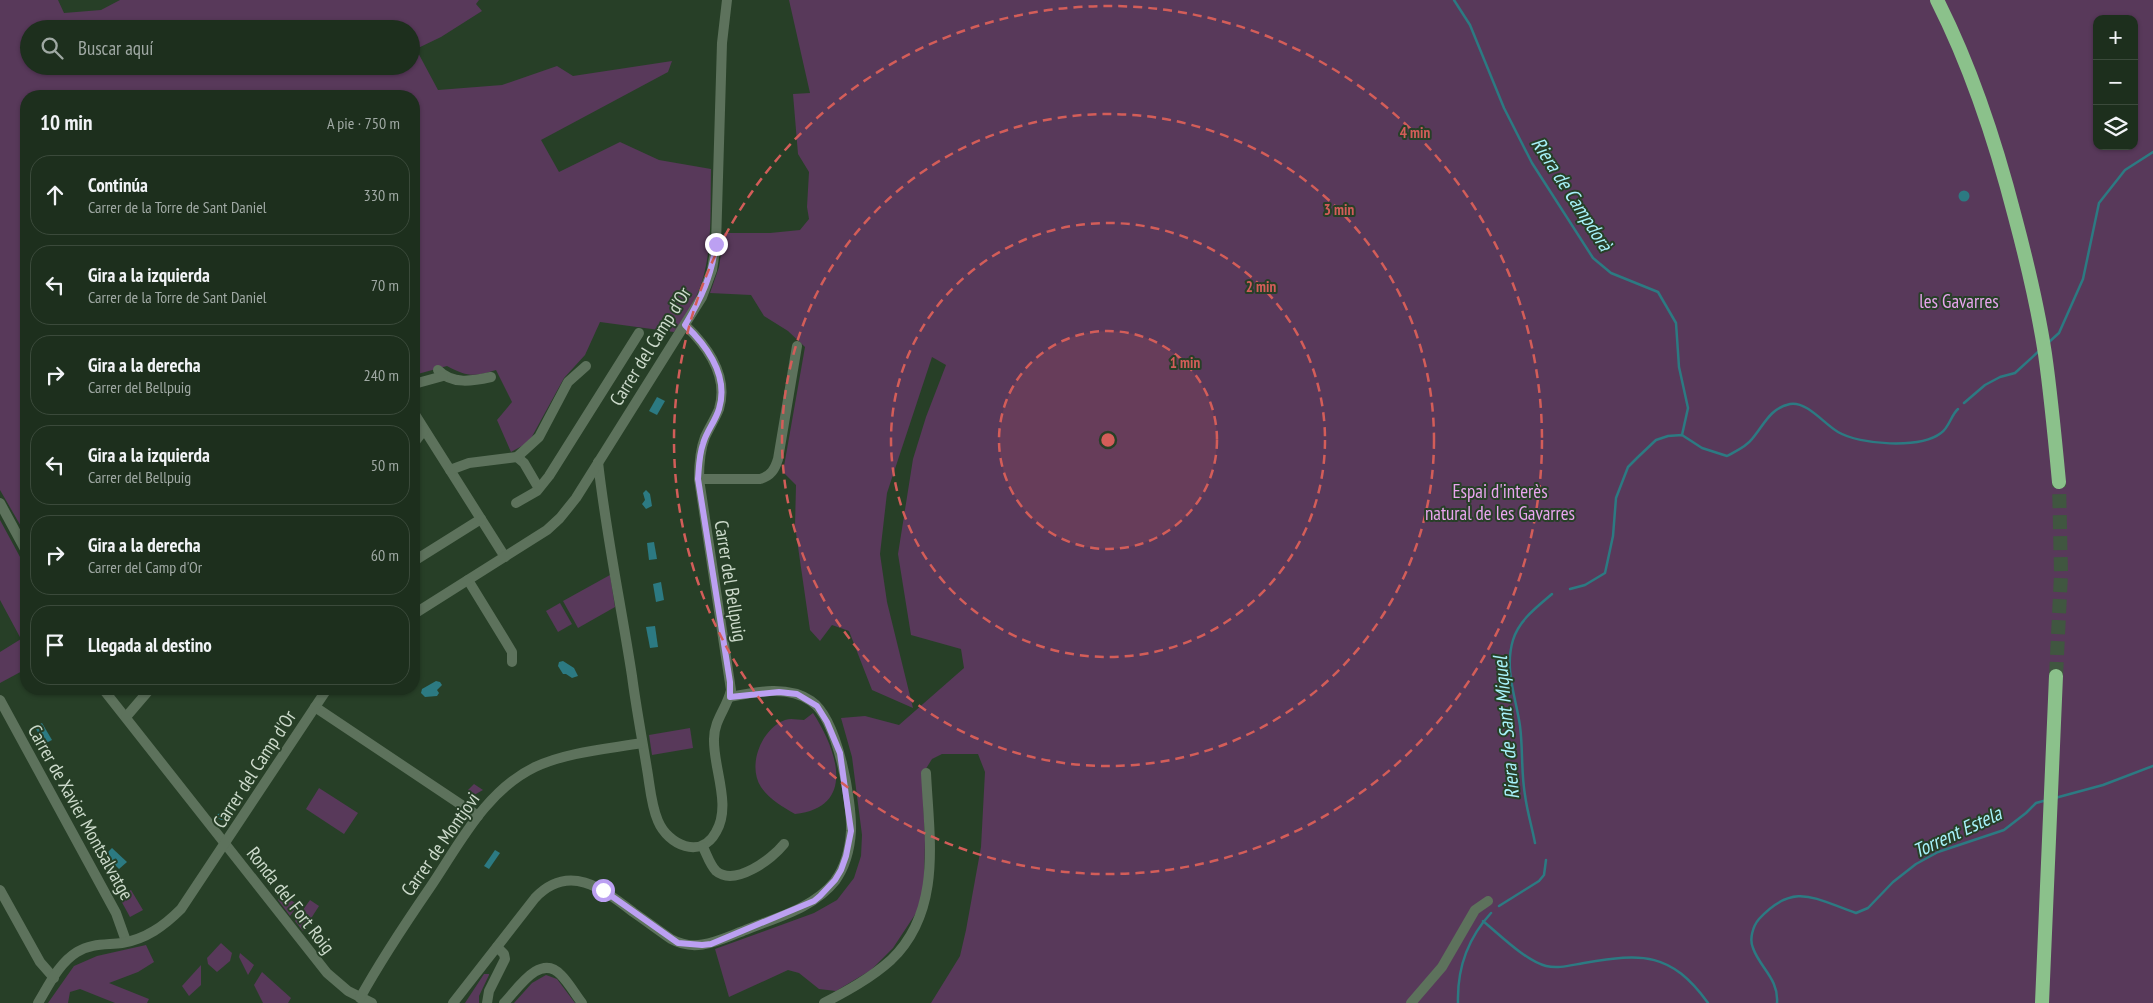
<!DOCTYPE html>
<html lang="es">
<head>
<meta charset="utf-8">
<style>
	:root { --surface:#1d2f1d; --page:#2a3b2a; --text:#f1f3f6; --muted:#a0a9a4; --line:#3b4a3b }
	body { margin:0; font-family:"PT Sans Narrow",sans-serif; background:var(--page); color:var(--text) }
	.controls { position:absolute; right:15px; top:15px; display:grid; overflow:hidden; border-radius:10px; box-shadow:0 1px 4px #0004 }
	.controls button { width:45px; height:45px; display:grid; place-items:center; padding:0; border:0; border-bottom:1px solid var(--line); background:var(--surface); color:var(--text); font:25px sans-serif }
	.stop { position:absolute; width:15px; height:15px; margin:-11px; border:4px solid #bca0f2; border-radius:50%; background:#fff }
	.stop.end { background:#bca0f2; border-color:#fff; box-shadow:0 1px 5px #0008 }
	.list { margin:0; padding:0; list-style:none }
	h2 { display:flex; justify-content:space-between; align-items:center; height:65px; margin:0; padding:0 20px; font-size:21px }
	h2 small { font-size:16px; font-weight:400; color:var(--muted) }
	.list li { display:grid; grid-template-columns:32px 1fr auto; gap:15px; align-items:center; box-sizing:border-box; height:80px; margin:0 10px 10px; padding:0 10px; border:1px solid var(--line); border-radius:20px }
	.list b { display:block; font-size:19px; white-space:nowrap }
	.list p { margin:0; font-size:16px; white-space:nowrap; color:var(--muted) }
	.list em { font-size:16px; font-style:normal; color:var(--muted) }
	.icon { flex:none; width:28px; height:28px; fill:none; stroke:currentColor; stroke-width:2; stroke-linecap:round; stroke-linejoin:round }
	.map { position:relative; flex:none; width:2153px; height:1003px; overflow:hidden }
	.search { position:absolute; background:var(--surface); box-shadow:0 1px 4px #0004; left:20px; top:20px; width:400px; height:55px; display:flex; align-items:center; gap:12px; box-sizing:border-box; padding:0 18px; border-radius:28px; color:var(--muted); font-size:19px }
	.panel { position:absolute; background:var(--surface); box-shadow:0 1px 4px #0004; left:20px; top:90px; width:400px; height:605px; border-radius:20px }
	.map>svg:first-child { display:block }
	.green { fill:#58395a; fill-rule:evenodd }
	.water { fill:#2c7a82 }
	.lines { fill:none; stroke-linecap:round; stroke-linejoin:round }
	.stream { stroke:#2c7a82; stroke-width:2.5 }
	.highway-tunnel { stroke:#405640; stroke-width:14; stroke-dasharray:14 7; stroke-linecap:butt }
	.minor { stroke:#5d725c; stroke-width:10 }
	.highway { stroke:#8bc18b; stroke-width:14 }
	.route { stroke:#bca0f2; stroke-width:6 }
	.ring { fill:none; stroke:#d35d59; stroke-width:2.5; stroke-dasharray:9 6 }
	.labels { text-anchor:middle; dominant-baseline:central; stroke-width:4; stroke-linejoin:round; paint-order:stroke }
	.park-label { font-size:19px; fill:#e9a5ee; stroke:#273f27 }
	.street-label { font-size:19px; fill:#ccdacb; stroke:#273f27 }
	.water-label { font-size:20px; font-style:italic; fill:#a7f2fa; stroke:#273f27 }
	.centre { fill:#d35d59; stroke:#273f27; stroke-width:2.5 }
	.ring-label { font-size:15px; text-anchor:middle; font-weight:bold; fill:#d35d59; stroke:#273f27; stroke-width:4; stroke-linejoin:round; paint-order:stroke }
</style>
</head>
<body>
<div class="map">
<svg width="2153" height="1003" viewBox="0 0 2153 1003">
	<rect width="100%" height="100%" fill="#273f27"/>
	<!-- green -->
	<g class="green">
		<path d="M0 0H58L64 13 101 10 120 0H479L476 4 482 11 441 37 416 49 438 90 502 85 557 66 573 76 672 61 668 72 541 140 559 172 620 142 659 160 711 169C710 211 714 261 695 299 689 311 681 321 674 332L600 322 585 355 564 378 529 442 511 452 497 420 512 402 496 370C474 377 468 377 447 366L414 375V96H26V535L0 490ZM29 29H411V66H29Z"/>
		<path d="M789 0H2153V1003H931L960 956 966 930 981 847 985 772 978 754H942L932 759 922 775 925 840 924 887 920 907 893 948 871 970 836 991 819 989 799 973 788 970 729 997 715 949 814 913 837 900 854 878 861 856 862 835 852 757 841 718 865 716 899 725 964 668 961 649 911 635 898 554 913 459 926 417 946 365 932 357 887 493 880 554 887 602 913 708 872 690 849 631 832 625 820 641 810 630 795 526 796 485 783 472 805 347 788 331 764 316 751 295 710 293 719 267 724 233H770L800 230 809 219 807 207 809 172 798 154 793 94 810 93ZM2097 19H2134V146H2097Z"/>
		<polygon points="0,520 26,568 26,639 23,641 26,647 26,669 0,683 0,652 21,639 0,600"/>
		<polygon points="610,575 615,607 578,628 563,601"/>
		<polygon points="560,603 572,624 558,632 546,611"/>
		<path d="M813 713C837 750 857 807 795 814 783 807 769 799 761 787 747 766 761 729 785 720 791 718 798 720 804 720Z"/>
		<polygon points="690,728 693,748 652,755 649,735"/>
		<polygon points="474,784 483,790 474,795 470,794 468,790"/>
		<polygon points="319,788 358,813 344,834 306,809"/>
		<polygon points="131,890 143,910 130,917 119,897"/>
		<polygon points="279,898 285,902 288,898 298,905 290,916 278,900"/>
		<polygon points="310,900 319,906 303,931 295,921"/>
		<polygon points="221,943 232,953 230,961 217,972 208,964 207,958"/>
		<polygon points="146,945 154,962 138,972 109,983 149,999 147,1003 115,1003 80,989 70,992 68,1003 48,1003 74,966 97,956"/>
		<polygon points="240,953 254,965 248,975 239,957"/>
		<polygon points="201,965 201,985 189,996 182,986"/>
		<polygon points="262,972 291,998 288,1003 263,1003 254,985"/>
		<polygon points="484,974 489,974 489,975 479,996 479,1003 465,1003"/>
		<polygon points="546,975 557,979 575,1003 514,1003 532,983"/>
	</g>
	<!-- water -->
	<g class="water">
		<circle cx="1964" cy="196" r="5.5"/>
		<polygon points="657,397 665,401 657,415 649,411"/>
		<polygon points="646,490 650,494 652,506 646,509 642,504 645,500 643,493"/>
		<polygon points="654,542 657,559 649,560 647,543"/>
		<polygon points="661,582 664,600 656,602 653,584"/>
		<polygon points="655,626 658,647 650,648 646,627"/>
		<polygon points="563,661 574,668 578,676 572,678 566,674 563,674 558,666 559,662"/>
		<polygon points="436,681 440,682 442,685 437,690 439,693 437,696 425,697 421,693 422,689"/>
		<polygon points="42,723 52,740 44,744 35,727"/>
		<polygon points="228,808 230,808 232,812 228,818 222,820 217,818 217,814 225,813"/>
		<polygon points="112,848 127,862 119,869 105,855"/>
		<polygon points="495,850 500,853 489,869 484,866"/>
	</g>
	<g class="lines">
		<!-- stream -->
		<g class="stream">
			<polyline points="1454,0 1470,25 1504,108 1532,163 1593,258 1611,273 1658,292 1676,323 1679,367 1688,408 1682,435"/>
			<polyline points="2049,342 2059,333 2083,279 2099,203 2125,170 2153,152"/>
			<polyline points="1964,403 1985,385 2000,377 2015,373 2039,351"/>
			<path d="M1570 589 1585 585 1605 573 1613 536 1616 498 1628 467 1638 457 1656 440 1668 436 1682 435 1702 448 1727 456C1736 451 1746 447 1752 439 1764 425 1770 408 1790 404 1807 401 1824 424 1838 432 1860 445 1920 449 1941 433 1949 428 1951 415 1958 409"/>
			<polyline points="2055,798 2103,785 2153,766"/>
			<path d="M1535 843C1532 827 1527 811 1525 795 1521 772 1523 749 1520 726 1516 697 1504 670 1513 640 1519 620 1537 607 1552 594"/>
			<polyline points="1499,906 1539,881 1544,875 1546,860"/>
			<path d="M1483 921C1500 935 1526 961 1546 966 1559 969 1571 965 1584 963 1643 953 1671 952 1708 1003"/>
			<path d="M1458 1003C1457 969 1468 938 1491 913"/>
			<path d="M1777 1003C1779 979 1760 968 1753 948 1749 939 1753 926 1759 919 1794 881 1815 899 1856 913L1868 908 1893 882 1916 864 1938 852 2004 830 2026 813 2036 803 2047 800"/>
		</g>
		<!-- highway-tunnel -->
		<polyline class="highway-tunnel" points="2056,676 2061,574 2059,482"/>
		<!-- minor -->
		<g class="minor">
			<path d="M438 370C452 385 473 381 491 377"/>
			<polyline points="414,384 443,376"/>
			<polyline points="414,413 505,557"/>
			<polyline points="414,443 424,430"/>
			<polyline points="517,457 524,463 538,487"/>
			<path d="M598 462C606 534 621 605 632 676 636 707 642 738 647 769 650 786 651 805 658 821 668 845 701 860 716 832 732 805 713 768 714 739 714 720 727 708 731 690L699 479C699 464 700 450 705 437 709 428 715 419 719 409 729 376 708 347 685 325"/>
			<polyline points="450,470 469,463 517,457 539,437 568,382 586,366"/>
			<path d="M699 479H760C771 476 775 469 778 459L797 346"/>
			<polyline points="0,503 26,551"/>
			<polyline points="516,503 537,491 549,476 639,333"/>
			<polyline points="414,561 481,519"/>
			<polyline points="468,580 506,642 512,652 512,662"/>
			<polyline points="414,614 547,530 560,518 576,498 702,297 712,270 716,244 722,43 727,0"/>
			<polyline points="103,689 327,973 348,991 372,1003"/>
			<polyline points="0,700 116,913 126,941"/>
			<polyline points="315,707 478,816"/>
			<polyline points="126,717 150,689"/>
			<path d="M703 847C707 855 710 865 716 871 735 887 772 859 784 844"/>
			<polyline points="0,890 40,962 54,978"/>
			<path d="M360 998C381 960 405 924 429 889 459 845 485 791 535 767 567 752 607 749 642 743"/>
			<path d="M38 1003C49 985 59 963 77 952 91 943 107 945 122 943 146 939 164 926 181 909L327 689"/>
			<path d="M453 1003 535 898C569 862 603 889 633 912 646 921 658 930 671 939 696 953 719 940 743 931 774 918 813 909 835 881 845 867 850 848 851 831 852 801 838 719 811 701 788 685 755 692 730 697"/>
			<polyline points="487,1003 489,991 505,959 504,954 497,947"/>
			<path d="M504 1003C517 990 540 952 561 975 569 983 575 994 582 1003"/>
			<path d="M824 1003C847 991 871 978 891 960 943 910 929 837 926 773"/>
			<polyline points="1411,1003 1442,967 1475,910 1488,901"/>
		</g>
		<!-- highway -->
		<g class="highway">
			<path d="M1937 0C1972 69 1996 143 2015 217 2027 262 2038 308 2045 354 2051 396 2055 439 2059 482"/>
			<polyline points="2042,1003 2056,676"/>
		</g>
	</g>
	<g class="lines">
		<!-- route -->
		<path class="route" d="M603 890 678 943 702 945 711 944 814 901 820 896 835 880 841 870 846 856 851 831 840 753 827 722 817 706 797 694 779 692 730 697V682L698 479C699 467 699 455 703 444 706 432 715 422 719 409 729 376 708 347 685 325 702 297 711 277 716 244"/>
	</g>
	<!-- distance rings -->
	<circle cx="1108" cy="440" r="109" fill="#d35d59" fill-opacity=".12"/>
	<g class="ring">
		<circle cx="1108" cy="440" r="109"/>
		<circle cx="1108" cy="440" r="217"/>
		<circle cx="1108" cy="440" r="326"/>
		<circle cx="1108" cy="440" r="434"/>
	</g>
	<g class="labels">
		<!-- park labels -->
		<g class="park-label">
			<text x="1959" y="301">les Gavarres</text>
			<text x="1500" y="491">Espai d'interès<tspan x="1500" dy="22">natural de les Gavarres</tspan></text>
		</g>
		<!-- street labels -->
		<g class="street-label">
			<text transform="translate(650 346) rotate(-58)">Carrer del Camp d'Or</text>
			<text transform="translate(731 581) rotate(81)">Carrer del Bellpuig</text>
			<text transform="translate(254 769) rotate(-57)">Carrer del Camp d'Or</text>
			<text transform="translate(81 812) rotate(61)">Carrer de Xavier Montsalvatge</text>
			<text transform="translate(440 844) rotate(-55)">Carrer de Montjovi</text>
			<text transform="translate(291 900) rotate(52)">Ronda del Fort Roig</text>
		</g>
		<!-- water labels -->
		<g class="water-label">
			<text transform="translate(1572 194) rotate(57)">Riera de Campdorà</text>
			<text transform="translate(1506 728) rotate(-95)">Riera de Sant Miquel</text>
			<text transform="translate(1957 832) rotate(-25)">Torrent Estela</text>
		</g>
	</g>
	<circle cx="1108" cy="440" r="8" class="centre"/>
	<g class="ring-label">
		<text x="1415" y="138">4 min</text>
		<text x="1339" y="215">3 min</text>
		<text x="1261" y="292">2 min</text>
		<text x="1185" y="368">1 min</text>
	</g>
</svg>
<div class="controls">
<button>+</button>
<button>−</button>
<button><svg class="icon" aria-label="layers" viewBox="0 0 24 24"><path d="M12 4l9 5-9 5-9-5zM3 14l9 5 9-5"/></svg></button>
</div>
<div class="stop" style="left:603px;top:890px"></div>
<div class="stop end" style="left:716px;top:244px"></div>
<div class="search"><svg class="icon" aria-label="search" viewBox="0 0 24 24"><circle cx="10" cy="10" r="6"/><path d="M15 15l6 6"/></svg>Buscar aquí</div>
<section class="panel">
<h2>10 min<small>A pie · 750 m</small></h2>
<ul class="list">
<li><svg class="icon" aria-label="ahead" viewBox="0 0 24 24"><path d="M12 20V5M6 11l6-6 6 6"/></svg><div><b>Continúa</b><p>Carrer de la Torre de Sant Daniel</p></div><em>330 m</em></li>
<li><svg class="icon" aria-label="left" viewBox="0 0 24 24"><path d="M17 20v-9H6M10 6l-5 5 5 5"/></svg><div><b>Gira a la izquierda</b><p>Carrer de la Torre de Sant Daniel</p></div><em>70 m</em></li>
<li><svg class="icon" aria-label="right" viewBox="0 0 24 24"><path d="M7 20v-9h11M14 6l5 5-5 5"/></svg><div><b>Gira a la derecha</b><p>Carrer del Bellpuig</p></div><em>240 m</em></li>
<li><svg class="icon" aria-label="left" viewBox="0 0 24 24"><path d="M17 20v-9H6M10 6l-5 5 5 5"/></svg><div><b>Gira a la izquierda</b><p>Carrer del Bellpuig</p></div><em>50 m</em></li>
<li><svg class="icon" aria-label="right" viewBox="0 0 24 24"><path d="M7 20v-9h11M14 6l5 5-5 5"/></svg><div><b>Gira a la derecha</b><p>Carrer del Camp d'Or</p></div><em>60 m</em></li>
<li><svg class="icon" aria-label="arrive" viewBox="0 0 24 24"><path d="M6 21V4h12l-3 4 3 4H6"/></svg><div><b>Llegada al destino</b></div></li>
</ul>
</section>
</div>
</body>
</html>
